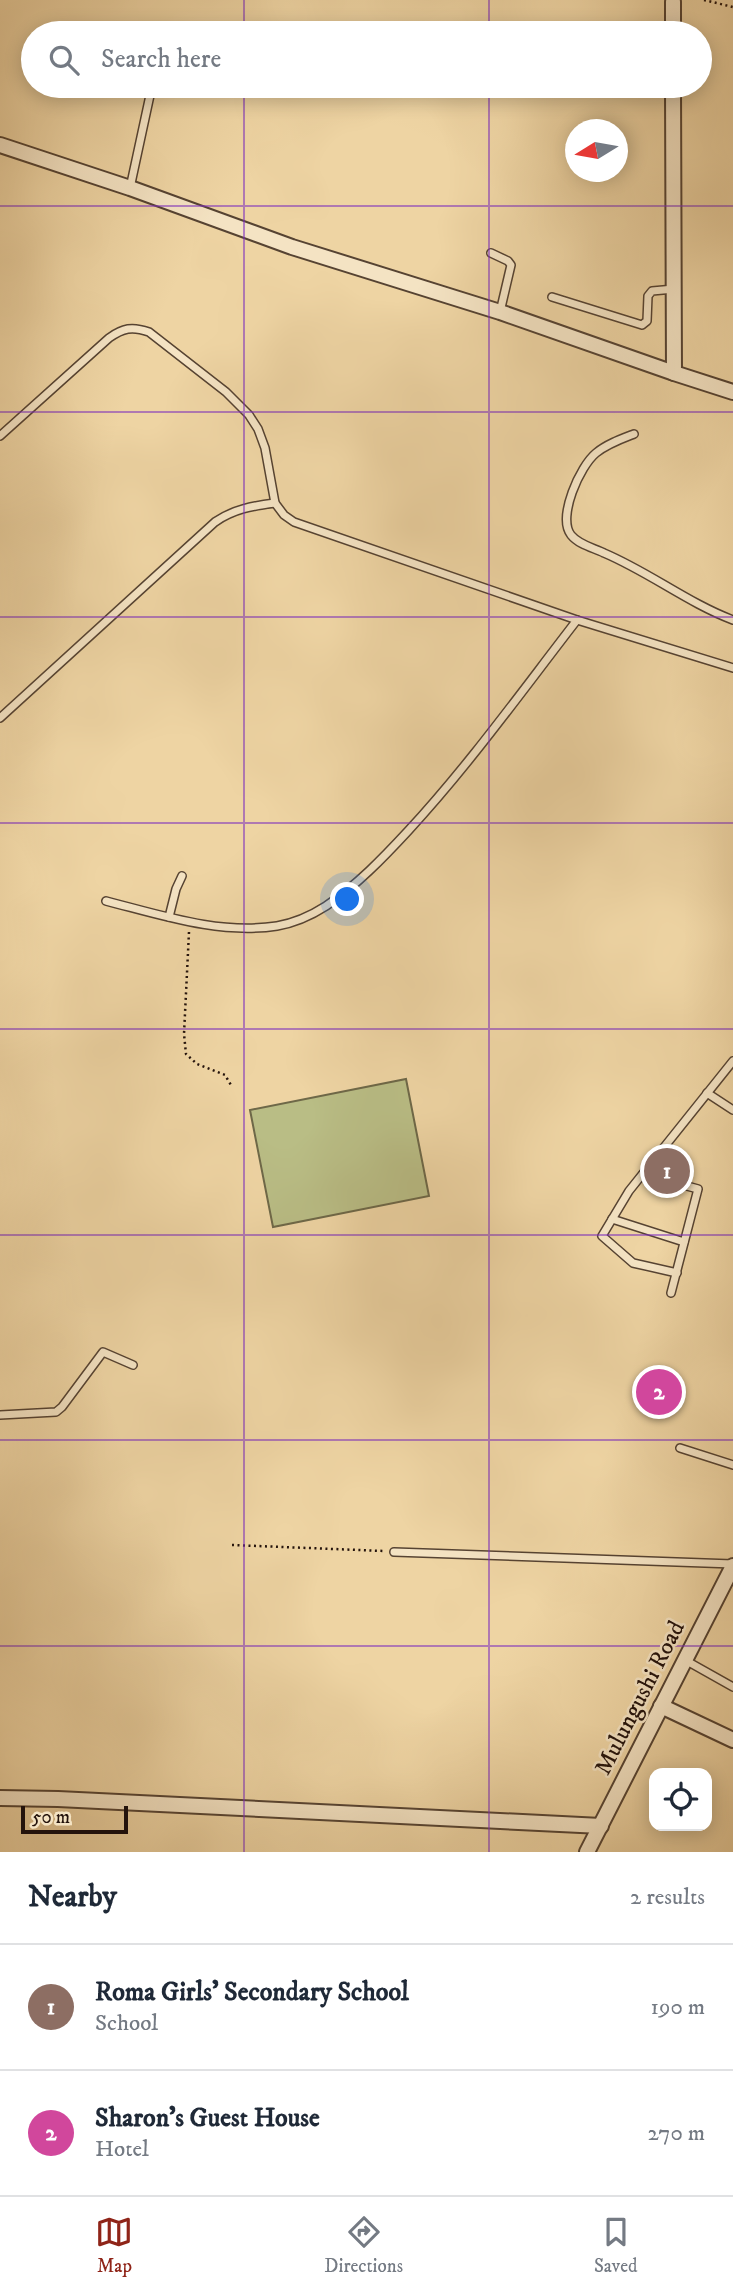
<!DOCTYPE html>
<html lang="en">
<head>
<meta charset="utf-8">
<style>
	:root { --surface:#fff; --page:#f2f2f3; --text:#1f2937; --muted:#747a83; --line:#e0e1e3; --accent:#8f2418 }
	body { margin:0; font-family:"IM FELL DW Pica",serif; background:var(--page); color:var(--text) }
	.controls { position:absolute; right:21px; bottom:21px; display:grid; overflow:hidden; border-radius:14px; box-shadow:0 4px 18px #0003 }
	.controls button { width:63px; height:63px; display:grid; place-items:center; padding:0; border:0; border-bottom:2px solid var(--line); background:var(--surface); color:var(--text); font:35px sans-serif }
	.compass { position:absolute; left:565px; top:119px; width:63px; height:63px; border-radius:50%; background:var(--surface); box-shadow:0 4px 18px #0003; rotate:259deg }
	.scale { position:absolute; left:21px; bottom:18px; width:107px; box-sizing:border-box; padding-left:7px; border:4px solid #24130c; border-top:0; font-size:19px; line-height:24px; white-space:nowrap; color:#24130c; -webkit-text-stroke:5px #f4e3c3; paint-order:stroke }
	.you { position:absolute; left:348px; top:900px; width:24px; height:24px; margin:-18px; border:5px solid #fff; border-radius:50%; background:#1a73e8; box-shadow:0 0 0 10px #1a73e833 }
	.badge { display:grid; place-items:center; width:46px; height:46px; border-radius:50%; background:var(--accent); color:#fff; font-size:23px; font-weight:700 }
	.pin { position:absolute; translate:-50% -50%; border:4px solid #fff; box-shadow:0 2px 7px #0006 }
	.list { margin:0; padding:0; list-style:none }
	h2 { display:flex; justify-content:space-between; align-items:center; height:91px; margin:0; padding:0 28px; font-size:30px }
	h2 small { font-size:23px; font-weight:400; color:var(--muted) }
	.list li { display:grid; grid-template-columns:46px 1fr auto; gap:21px; align-items:center; box-sizing:border-box; height:126px; padding:0 28px; border-top:2px solid var(--line) }
	.list b { display:block; font-size:26px; white-space:nowrap }
	.list p { margin:0; font-size:23px; white-space:nowrap; color:var(--muted) }
	.list em { font-size:23px; font-style:normal; color:var(--muted) }
	.icon { flex:none; width:38px; height:38px; fill:none; stroke:currentColor; stroke-width:2; stroke-linecap:round; stroke-linejoin:round }
	.map { position:relative; flex:none; width:733px; height:1852px; overflow:hidden }
	.search { position:absolute; background:var(--surface); box-shadow:0 4px 18px #0003; left:21px; right:21px; top:21px; height:77px; display:flex; align-items:center; gap:18px; box-sizing:border-box; padding:0 24px; border-radius:38px; color:var(--muted); font-size:26px }
	.sheet { height:343px; background:var(--surface) }
	nav { display:flex; justify-content:space-around; align-items:center; box-sizing:border-box; height:98px; border-top:2px solid var(--line); background:var(--surface); font-size:19px; color:var(--muted) }
	nav a { display:grid; justify-items:center; gap:4px }
	nav .on { color:var(--accent) }
	.map>svg:first-child { display:block }
	.green { fill:#b9bd85; stroke:#6e6848; stroke-width:2 }
	.lines { fill:none; stroke-linecap:round; stroke-linejoin:round }
	.lane-casing { stroke:#564332; stroke-width:10 }
	.street-casing { stroke:#564332; stroke-width:18 }
	.path { stroke:#24130c; stroke-width:2.5; stroke-dasharray:2 3.5; stroke-linecap:butt }
	.lane { stroke:#f4e3c3; stroke-width:7 }
	.street { stroke:#f4e3c3; stroke-width:14 }
	.grid { fill:none; stroke:#7b2cbf; stroke-width:2; stroke-opacity:0.55 }
	.labels { text-anchor:middle; dominant-baseline:central; stroke-width:5; stroke-linejoin:round; paint-order:stroke }
	.street-label { font-size:24px; fill:#24130c; stroke:#f4e3c3 }
</style>
</head>
<body>
<div class="map">
<svg width="733" height="1852" viewBox="0 0 733 1852">
	<rect width="100%" height="100%" fill="#eed4a3"/>
	<filter id="stains"><feTurbulence type="fractalNoise" baseFrequency=".00286" numOctaves="4"/><feColorMatrix values="0 0 0 0 .2 0 0 0 0 .09 0 0 0 0 .02 0 0 0 .5 -.17"/></filter>
	<radialGradient id="worn" r=".72"><stop offset=".6" stop-color="#630" stop-opacity="0"/><stop offset="1" stop-color="#630" stop-opacity=".3"/></radialGradient>
	<!-- green -->
	<polygon class="green" points="406,1079 429,1196 273,1227 250,1110"/>
	<g class="lines">
		<!-- lane casing -->
		<g class="lane-casing">
			<g id="lane">
				<polyline points="130,188 152,86"/>
				<polyline points="491,253 508,261 511,265 500,312"/>
				<polyline points="552,297 642,325 647,321 648,296 652,291 674,289"/>
				<path d="M634 434C621 439 607 444 596 453 580 466 557 517 571 535 579 545 594 548 604 553 649 572 688 603 733 620"/>
				<path d="M0 436 109 338C123 328 132 326 149 332L226 392 249 415 258 429 265 448 275 503 284 515 294 522 577 620 733 668"/>
				<path d="M0 718 215 522C234 509 252 506 275 503"/>
				<path d="M106 901C161 915 220 935 277 926 294 923 312 915 326 906 357 885 383 858 408 831 469 765 522 691 577 620"/>
				<polyline points="169,917 176,889 182,876"/>
				<polyline points="707,1093 733,1110"/>
				<polyline points="643,1174 698,1189 671,1293"/>
				<polyline points="612,1219 684,1242"/>
				<polyline points="677,1273 633,1263 602,1236 629,1191 733,1061"/>
				<polyline points="0,1415 56,1412 62,1407 103,1352 133,1365"/>
				<polyline points="680,1448 733,1465"/>
				<polyline points="394,1552 733,1564"/>
				<polyline points="685,1660 733,1687"/>
			</g>
		</g>
		<!-- street casing -->
		<g class="street-casing">
			<g id="street">
				<polyline points="673,33 673,2"/>
				<polyline points="673,86 674,373 733,392"/>
				<polyline points="0,145 130,188 292,247 500,312 674,373"/>
				<polyline points="661,1706 733,1740"/>
				<polyline points="0,1798 58,1799 601,1826"/>
				<polyline points="587,1852 733,1566"/>
			</g>
		</g>
		<!-- path -->
		<g class="path">
			<polyline points="704,0 733,7"/>
			<polyline points="189,932 184,1034 186,1054 197,1064 225,1075 231,1085"/>
			<polyline points="232,1545 384,1551"/>
		</g>
		<!-- lane -->
		<use href="#lane" class="lane"/>
		<!-- street -->
		<use href="#street" class="street"/>
	</g>
	<!-- grid -->
	<path class="grid" d="M244 0V33M489 0V33M244 86V1852M489 86V1852M0 206H733M0 412H733M0 617H733M0 823H733M0 1029H733M0 1235H733M0 1440H733M0 1646H733"/>
	<g class="labels">
		<!-- street labels -->
		<g class="street-label">
			<text transform="translate(640 1698) rotate(-63)">Mulungushi Road</text>
		</g>
	</g>
	<rect width="100%" height="100%" filter="url(#stains)"/>
	<rect width="100%" height="100%" fill="url(#worn)"/>
</svg>
<div class="controls">
<button><svg class="icon" aria-label="locate" viewBox="0 0 24 24"><circle cx="12" cy="12" r="6"/><path d="M12 2v4M12 18v4M2 12h4M18 12h4"/></svg></button>
</div>
<svg class="compass" viewBox="-18 -18 36 36"><path d="M0-13l5 13h-10z" fill="#e53935"/><path d="M0 13l5-13h-10z" fill="#747a83"/></svg>
<div class="scale">50 m</div>
<div class="you"></div>
<div class="pin badge" style="left:667px;top:1171px;background:#8d6e63">1</div>
<div class="pin badge" style="left:659px;top:1392px;background:#d1479c">2</div>
<div class="search"><svg class="icon" aria-label="search" viewBox="0 0 24 24"><circle cx="10" cy="10" r="6"/><path d="M15 15l6 6"/></svg>Search here</div>
</div>
<section class="sheet">
<h2>Nearby<small>2 results</small></h2>
<ul class="list">
<li><span class="badge" style="background:#8d6e63">1</span><div><b>Roma Girls' Secondary School</b><p>School</p></div><em>190 m</em></li>
<li><span class="badge" style="background:#d1479c">2</span><div><b>Sharon's Guest House</b><p>Hotel</p></div><em>270 m</em></li>
</ul>
</section>
<nav>
<a class="on"><svg class="icon" aria-label="map" viewBox="0 0 24 24"><path d="M3 6l6-2 6 2 6-2v14l-6 2-6-2-6 2zM9 4v14M15 6v14"/></svg>Map</a>
<a><svg class="icon" aria-label="directions" viewBox="0 0 24 24"><path d="M12 3l9 9-9 9-9-9zM9 14v-3h6M13 9l2 2-2 2"/></svg>Directions</a>
<a><svg class="icon" aria-label="saved" viewBox="0 0 24 24"><path d="M7 4h10v16l-5-4-5 4z"/></svg>Saved</a>
</nav>
</body>
</html>
